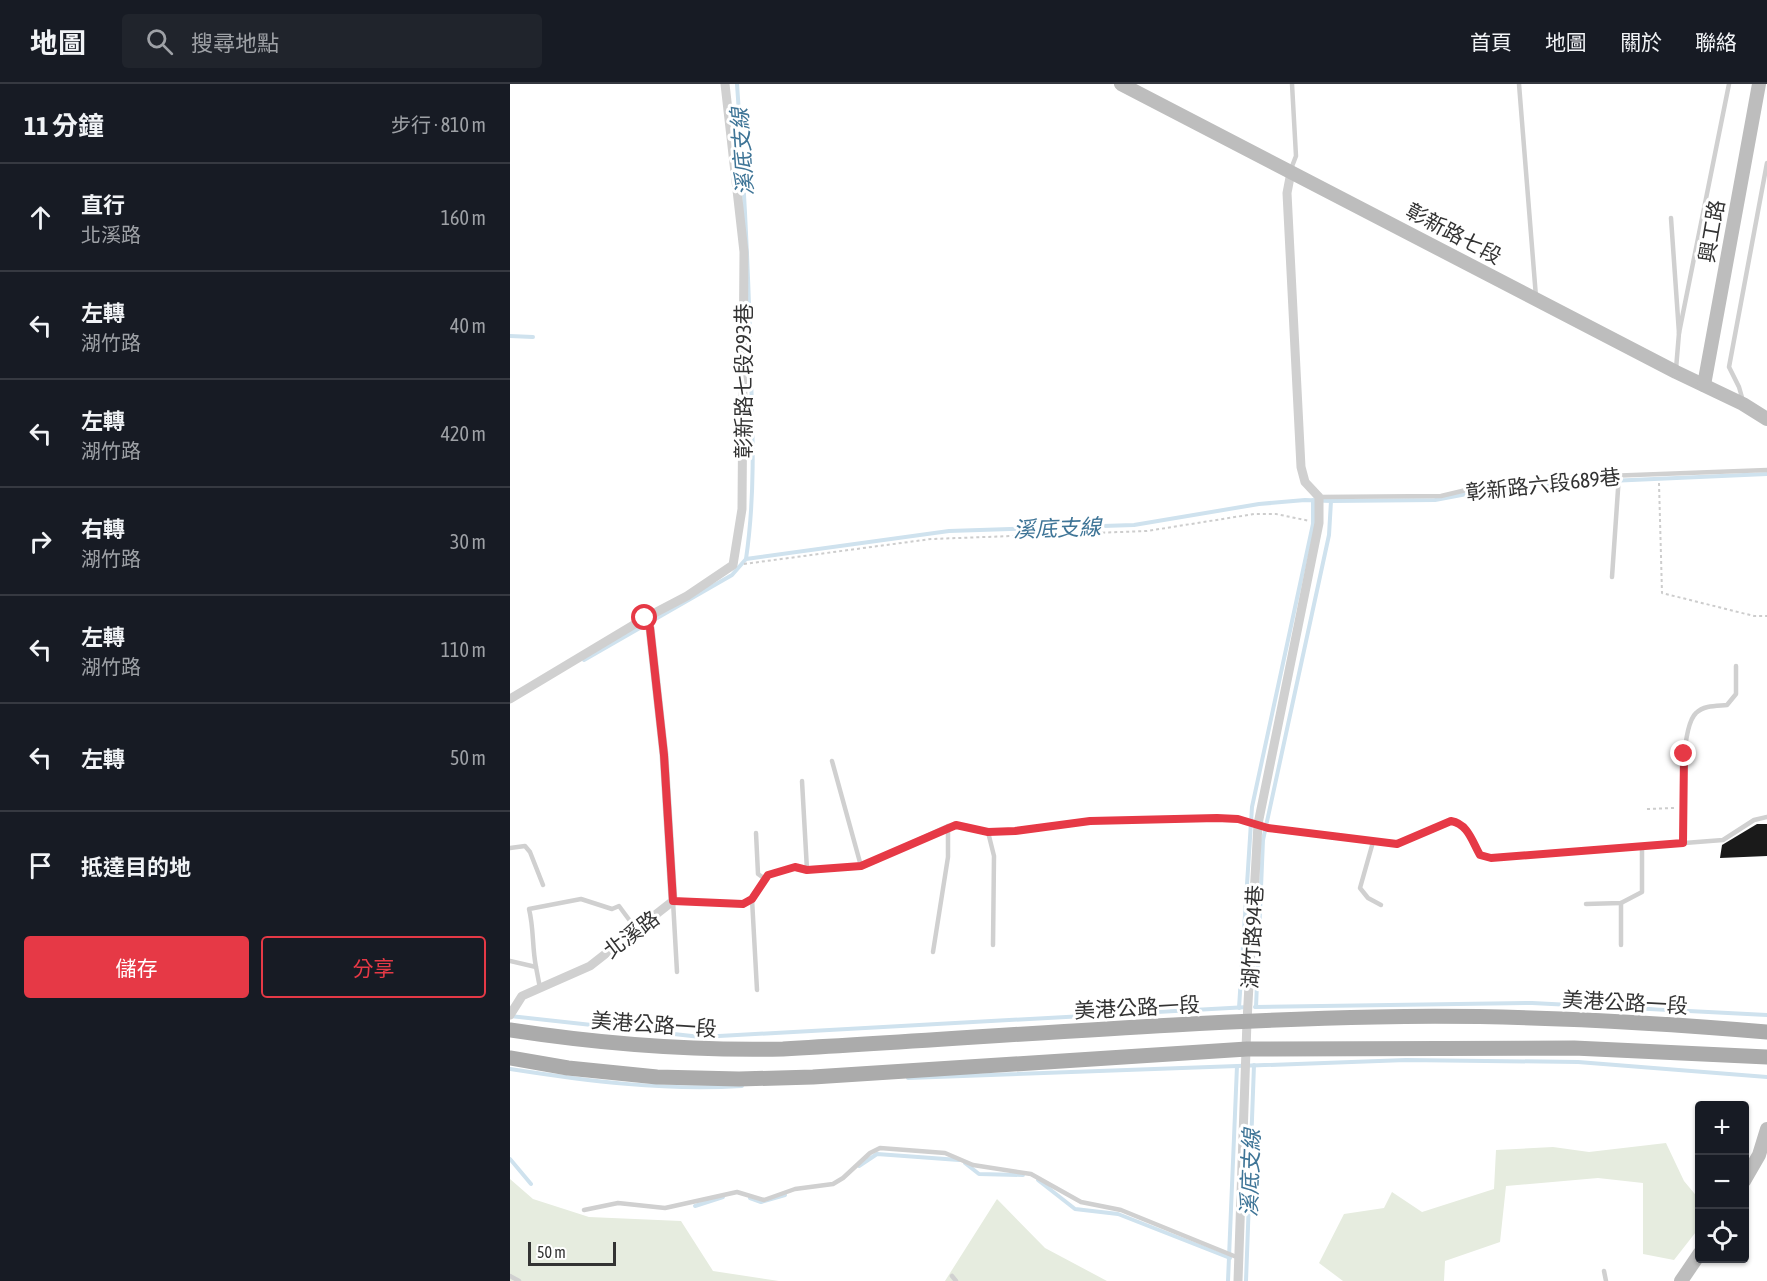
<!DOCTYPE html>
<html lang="zh-TW">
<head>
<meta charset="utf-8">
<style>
	:root { --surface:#171b24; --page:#20242c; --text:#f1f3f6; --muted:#9ea1a6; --line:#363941; --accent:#e63946 }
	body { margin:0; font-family:"Asap Condensed","Noto Sans TC",sans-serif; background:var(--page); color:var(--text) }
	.controls { position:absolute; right:18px; bottom:18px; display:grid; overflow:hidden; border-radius:6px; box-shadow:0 2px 4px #0004 }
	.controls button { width:54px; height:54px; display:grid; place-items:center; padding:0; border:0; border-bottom:2px solid var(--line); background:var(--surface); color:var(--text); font:30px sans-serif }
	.scale { position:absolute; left:18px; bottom:15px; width:88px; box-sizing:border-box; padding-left:6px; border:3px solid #333; border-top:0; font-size:16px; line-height:21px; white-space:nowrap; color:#333; -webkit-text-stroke:4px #fff; paint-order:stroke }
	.stop { position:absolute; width:18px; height:18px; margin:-14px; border:4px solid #e63946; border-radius:50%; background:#fff }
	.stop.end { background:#e63946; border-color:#fff; box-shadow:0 2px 6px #0008 }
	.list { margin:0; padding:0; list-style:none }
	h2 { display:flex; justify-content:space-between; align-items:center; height:78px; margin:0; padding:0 24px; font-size:26px }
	h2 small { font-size:20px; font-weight:400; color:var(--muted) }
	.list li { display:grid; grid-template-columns:39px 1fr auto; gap:18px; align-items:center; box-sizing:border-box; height:108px; padding:0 24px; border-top:2px solid var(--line) }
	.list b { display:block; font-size:22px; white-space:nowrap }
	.list p { margin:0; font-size:20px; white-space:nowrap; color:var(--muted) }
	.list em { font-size:20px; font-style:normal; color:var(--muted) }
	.actions { display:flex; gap:12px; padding:18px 24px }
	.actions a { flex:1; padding:14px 0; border:2px solid var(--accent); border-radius:6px; text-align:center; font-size:21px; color:var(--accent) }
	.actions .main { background:var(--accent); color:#fff }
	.icon { flex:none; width:33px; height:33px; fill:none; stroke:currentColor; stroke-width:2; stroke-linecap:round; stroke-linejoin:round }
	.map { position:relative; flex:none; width:1257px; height:1197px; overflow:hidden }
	header { display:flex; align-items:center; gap:36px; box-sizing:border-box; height:84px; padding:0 30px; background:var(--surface); border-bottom:2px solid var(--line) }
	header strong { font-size:28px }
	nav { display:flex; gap:33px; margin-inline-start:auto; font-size:21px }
	.search { width:420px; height:54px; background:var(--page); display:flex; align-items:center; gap:15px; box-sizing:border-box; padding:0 21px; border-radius:6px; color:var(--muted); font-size:22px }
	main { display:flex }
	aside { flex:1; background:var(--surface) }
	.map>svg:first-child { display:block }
	.green { fill:#e6ecdf }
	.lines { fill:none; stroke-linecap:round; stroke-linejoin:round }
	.stream { stroke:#cfe2ee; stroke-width:4 }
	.building { fill:#1a1a1a }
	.path { stroke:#cdcdcd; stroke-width:2; stroke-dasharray:3 3; stroke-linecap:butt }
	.lane { stroke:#d0d0d0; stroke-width:4.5 }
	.street { stroke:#d0d0d0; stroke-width:9 }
	.secondary { stroke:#bdbdbd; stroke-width:14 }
	.primary { stroke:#ababab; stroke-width:15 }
	.route { stroke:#e63946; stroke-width:8 }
	.labels { text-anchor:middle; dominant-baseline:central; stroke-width:6; stroke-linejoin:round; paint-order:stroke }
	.street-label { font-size:21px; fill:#333; stroke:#fff }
	.water-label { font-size:22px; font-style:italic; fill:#3f7597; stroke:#fff }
</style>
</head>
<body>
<header>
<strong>地圖</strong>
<div class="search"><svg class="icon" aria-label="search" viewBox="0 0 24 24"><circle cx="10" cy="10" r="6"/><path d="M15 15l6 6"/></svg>搜尋地點</div>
<nav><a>首頁</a><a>地圖</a><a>關於</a><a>聯絡</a></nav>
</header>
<main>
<aside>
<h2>11 分鐘<small>步行 · 810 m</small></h2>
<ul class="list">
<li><svg class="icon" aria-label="ahead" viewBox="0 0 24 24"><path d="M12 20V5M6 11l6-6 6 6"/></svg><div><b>直行</b><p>北溪路</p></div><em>160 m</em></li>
<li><svg class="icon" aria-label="left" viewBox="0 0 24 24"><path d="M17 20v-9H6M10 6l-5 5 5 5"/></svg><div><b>左轉</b><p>湖竹路</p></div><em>40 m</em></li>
<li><svg class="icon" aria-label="left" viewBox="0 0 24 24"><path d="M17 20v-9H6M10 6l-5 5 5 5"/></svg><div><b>左轉</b><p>湖竹路</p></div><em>420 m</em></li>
<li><svg class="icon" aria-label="right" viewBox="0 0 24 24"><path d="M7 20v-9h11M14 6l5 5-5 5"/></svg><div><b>右轉</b><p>湖竹路</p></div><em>30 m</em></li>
<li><svg class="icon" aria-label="left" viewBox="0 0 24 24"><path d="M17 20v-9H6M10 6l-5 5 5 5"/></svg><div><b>左轉</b><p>湖竹路</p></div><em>110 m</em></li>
<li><svg class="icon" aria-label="left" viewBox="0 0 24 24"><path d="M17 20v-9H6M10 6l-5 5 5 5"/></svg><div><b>左轉</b></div><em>50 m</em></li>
<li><svg class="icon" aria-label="arrive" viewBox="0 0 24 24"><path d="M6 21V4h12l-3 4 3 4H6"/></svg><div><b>抵達目的地</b></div></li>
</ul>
<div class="actions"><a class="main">儲存</a><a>分享</a></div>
</aside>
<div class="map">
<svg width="1257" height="1197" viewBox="0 0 1257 1197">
	<rect width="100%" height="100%" fill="#fff"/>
	<!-- green -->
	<g class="green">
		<polygon points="1156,1059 1174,1097 1189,1115 1189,1144 1164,1176 1133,1170 1133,1099 1088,1094 996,1102 990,1158 935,1177 934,1197 833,1197 809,1179 834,1130 874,1124 882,1108 912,1128 984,1105 986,1066 1043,1063 1079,1068"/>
		<polygon points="0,1095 23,1115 79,1133 171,1137 203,1187 269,1197 0,1197"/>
		<polygon points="487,1115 535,1164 597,1197 435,1197"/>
	</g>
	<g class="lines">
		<!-- stream -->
		<g class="stream">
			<path d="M227 0C234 97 239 194 241 292 243 353 245 414 236 475L439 447 624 441 749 420 795 416 821 417 819 451 753 756 746 923"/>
			<polyline points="0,252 23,253"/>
			<polyline points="821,417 925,416 978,406 1054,399 1257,390"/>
			<polyline points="74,576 222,491 236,475"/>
			<polyline points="745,923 1022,919 1257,931"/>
			<polyline points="729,924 742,723 803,440 803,416"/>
			<polyline points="0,932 191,953 738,923"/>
			<path d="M0 985C77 997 154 1007 232 1002"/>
			<polyline points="398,994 896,976 1068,978 1257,993"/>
			<polyline points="0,1075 21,1100"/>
			<polyline points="455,1079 469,1090 513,1091"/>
			<polyline points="349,1082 367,1070 449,1076"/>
			<polyline points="528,1096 565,1125 608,1130 720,1174"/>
			<polyline points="240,1114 251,1118 275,1111"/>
			<polyline points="185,1122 213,1113"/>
			<polyline points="718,1197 727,982"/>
			<polyline points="736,1197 744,981"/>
		</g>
	</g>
	<!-- building -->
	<polygon class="building" points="1247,740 1257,740 1257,772 1210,774 1212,761"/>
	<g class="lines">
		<!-- path -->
		<g class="path">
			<polyline points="1149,399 1152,509 1244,532 1257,532"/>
			<polyline points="234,480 421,455 637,447 744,430 766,430 800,437"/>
			<polyline points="1137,725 1164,724"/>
		</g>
		<!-- lane -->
		<g class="lane">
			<polyline points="1009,0 1026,213"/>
			<polyline points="781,85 786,72 782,0"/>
			<polyline points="1161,134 1169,249 1166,285"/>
			<polyline points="1169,249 1219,0"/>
			<polyline points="1233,317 1229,303 1219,283 1257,79"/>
			<polyline points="809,413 931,412 973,402 1070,393 1257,386"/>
			<polyline points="1102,493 1109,391"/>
			<polyline points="322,677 351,782"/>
			<polyline points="292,697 297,786"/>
			<polyline points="478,748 484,772 483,861"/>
			<polyline points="246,749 248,790 255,795"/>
			<polyline points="863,758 850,804 858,814 871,821"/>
			<path d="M1173 759C1173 733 1169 645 1186 629 1194 621 1207 622 1217 621L1226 610V582"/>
			<polyline points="0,764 15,762 20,768 33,801"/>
			<polyline points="242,815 247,906"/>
			<polyline points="1111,819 1111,861"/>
			<polyline points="1076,820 1111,819 1132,808 1132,762"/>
			<polyline points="423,868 438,773 438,742"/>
			<polyline points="0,877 26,883 30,904"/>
			<path d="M26 883C22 863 24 845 19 825L71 815 102 825 109 822 126 845"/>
			<path d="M167 888 163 817 233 820 242 815 258 791 285 783 297 786 351 782 438 742H457L478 748 505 747 580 737 707 734 728 735 758 744 887 760 941 737C958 740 962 757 970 771L981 774 1213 756 1244 736 1257 733"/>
			<polyline points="74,1126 108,1119 155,1124 227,1108 254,1116 285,1105 323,1100 333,1094 360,1069 370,1064 435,1069 463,1081 521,1090 571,1118 611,1126 729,1174"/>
			<polyline points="1094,1187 1096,1197"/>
			<polyline points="0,1192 9,1197"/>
			<polyline points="442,1192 446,1197"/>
		</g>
		<!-- street -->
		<g class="street">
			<polyline points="0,615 135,534"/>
			<polyline points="0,931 12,912 80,882 163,817 154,671 140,544 135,534 177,512 223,481 232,425 234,168 215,0"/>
			<polyline points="728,1197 737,937 748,740 809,439 809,413 795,398 791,383 777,109 781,88"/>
		</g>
		<!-- secondary -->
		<g class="secondary">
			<polyline points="611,0 1166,288 1233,320 1257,335"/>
			<polyline points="1194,301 1249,0"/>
			<polyline points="1234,1097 1249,1071 1257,1045"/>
			<polyline points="1171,1197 1190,1169"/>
		</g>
		<!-- primary -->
		<g class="primary">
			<path d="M0 946C91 960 181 967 273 965 471 954 669 937 866 933 997 930 1127 937 1257 948"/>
			<polyline points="0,974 58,984 147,993 229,995 303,993 737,965 1064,964 1257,973"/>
		</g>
	</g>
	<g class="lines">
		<!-- route -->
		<path class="route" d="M135 534 140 544 154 671 163 817 233 820 242 815 258 791 285 783 297 786 351 782 446 741 478 748 505 747 580 737 707 734 728 735 758 744 887 760 941 737C958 740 962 757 970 771L981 774 1173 759 1174 670"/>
	</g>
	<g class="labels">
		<!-- street labels -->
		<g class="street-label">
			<text transform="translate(1201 147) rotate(-80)">興工路</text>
			<text transform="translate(944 149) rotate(28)">彰新路七段</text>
			<text transform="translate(233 297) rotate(-90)">彰新路七段293巷</text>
			<text transform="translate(1033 400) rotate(-6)">彰新路六段689巷</text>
			<text transform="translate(121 850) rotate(-37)">北溪路</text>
			<text transform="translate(742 853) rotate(-87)">湖竹路94巷</text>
			<text transform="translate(1115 918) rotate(3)">美港公路一段</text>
			<text transform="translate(627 923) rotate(-3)">美港公路一段</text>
			<text transform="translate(144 940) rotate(4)">美港公路一段</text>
		</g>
		<!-- water labels -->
		<g class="water-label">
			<text transform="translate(232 68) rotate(-94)">溪底支線</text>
			<text transform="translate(547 444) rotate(-2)">溪底支線</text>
			<text transform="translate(740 1089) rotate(-88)">溪底支線</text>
		</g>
	</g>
</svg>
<div class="controls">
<button>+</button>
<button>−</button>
<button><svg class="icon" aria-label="locate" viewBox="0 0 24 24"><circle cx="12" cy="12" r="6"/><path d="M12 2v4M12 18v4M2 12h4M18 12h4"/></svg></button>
</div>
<div class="scale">50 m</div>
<div class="stop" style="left:135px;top:534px"></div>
<div class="stop end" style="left:1174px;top:670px"></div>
</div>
</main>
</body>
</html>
